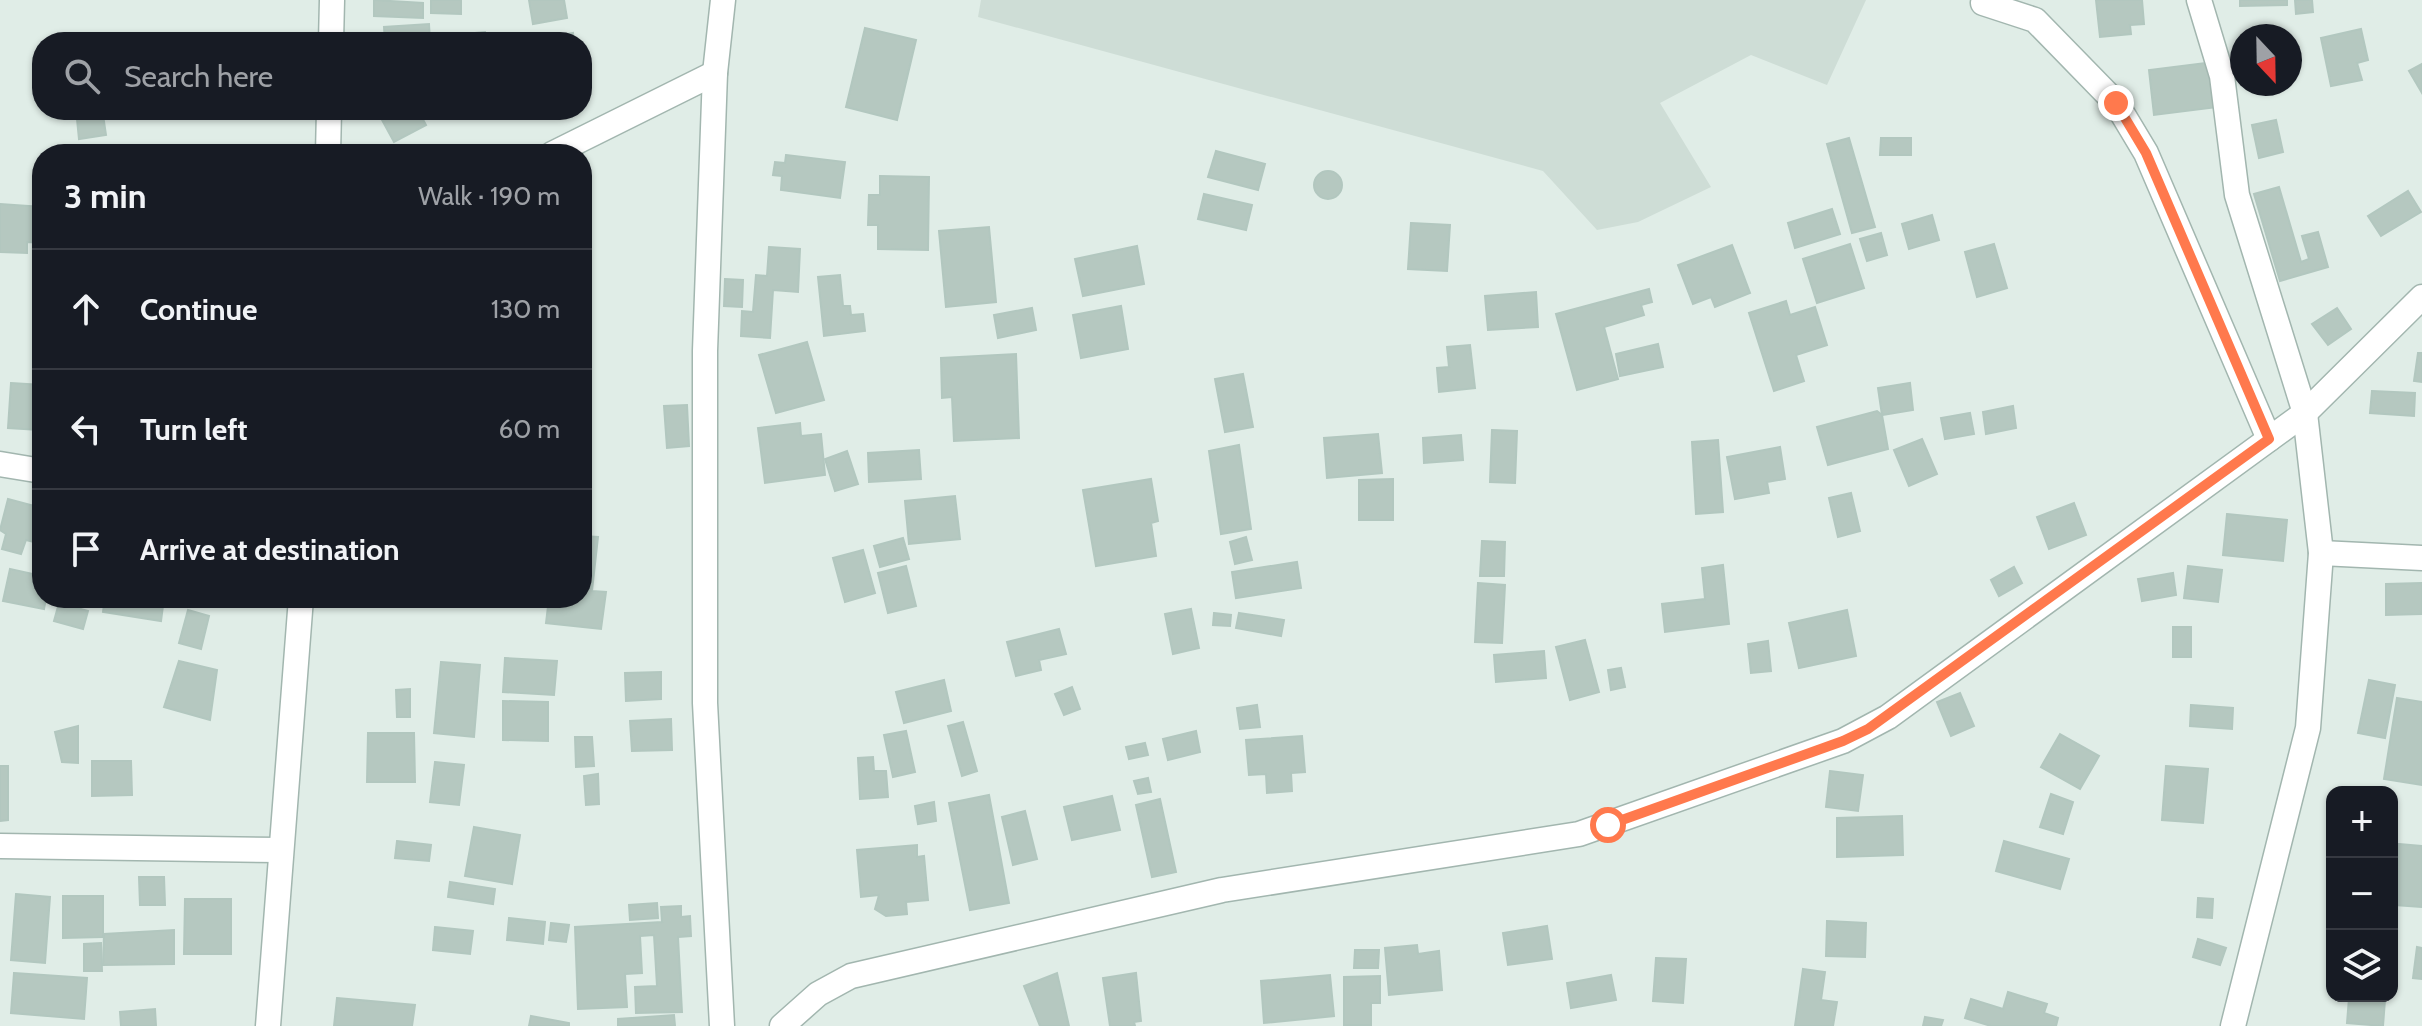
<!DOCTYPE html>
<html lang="en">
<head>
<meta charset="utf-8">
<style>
	:root { --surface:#171b24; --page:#20242c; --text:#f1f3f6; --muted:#9ea1a6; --line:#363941 }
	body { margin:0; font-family:Cabin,sans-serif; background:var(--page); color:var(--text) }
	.controls { position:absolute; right:24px; bottom:24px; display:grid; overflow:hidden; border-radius:16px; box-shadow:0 2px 6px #0004 }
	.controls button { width:72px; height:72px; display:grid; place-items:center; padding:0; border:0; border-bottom:2px solid var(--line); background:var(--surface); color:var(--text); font:40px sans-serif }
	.compass { position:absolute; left:2230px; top:24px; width:72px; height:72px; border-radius:50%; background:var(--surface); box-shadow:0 2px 6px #0004; rotate:158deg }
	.stop { position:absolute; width:24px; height:24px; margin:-18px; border:6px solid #ff794d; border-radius:50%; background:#fff }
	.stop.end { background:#ff794d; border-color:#fff; box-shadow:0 2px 8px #0008 }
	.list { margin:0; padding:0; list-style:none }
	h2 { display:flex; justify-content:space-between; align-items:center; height:104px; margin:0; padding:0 32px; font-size:34px }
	h2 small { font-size:26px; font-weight:400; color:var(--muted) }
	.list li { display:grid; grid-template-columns:52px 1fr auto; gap:24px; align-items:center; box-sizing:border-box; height:120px; padding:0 32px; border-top:2px solid var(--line) }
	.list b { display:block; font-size:30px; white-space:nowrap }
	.list em { font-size:26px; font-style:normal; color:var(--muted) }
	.icon { flex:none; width:44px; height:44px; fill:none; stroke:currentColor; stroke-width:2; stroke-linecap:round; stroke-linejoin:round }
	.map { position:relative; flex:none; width:2422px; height:1026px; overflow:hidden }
	.search { position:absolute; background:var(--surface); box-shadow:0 2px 6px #0004; left:32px; top:32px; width:560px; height:88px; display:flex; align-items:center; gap:20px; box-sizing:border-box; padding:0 28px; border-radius:32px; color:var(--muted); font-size:30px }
	.panel { position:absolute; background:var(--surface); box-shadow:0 2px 6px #0004; left:32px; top:144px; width:560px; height:464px; border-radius:32px }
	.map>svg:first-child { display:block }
	.built { fill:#ceddd6 }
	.building { fill:#b5c8c0; stroke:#b2c7bf; stroke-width:2 }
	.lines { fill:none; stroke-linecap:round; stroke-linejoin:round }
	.street-casing { stroke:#a2b6af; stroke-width:27 }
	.street { stroke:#fff; stroke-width:24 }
	.route { stroke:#ff794d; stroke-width:10 }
</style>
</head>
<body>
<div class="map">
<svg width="2422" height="1026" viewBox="0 0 2422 1026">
	<rect width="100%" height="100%" fill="#e0ede7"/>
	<!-- built -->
	<polygon class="built" points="981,0 1866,0 1827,85 1751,55 1660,103 1711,187 1638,222 1597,230 1543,171 978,17"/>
	<!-- building -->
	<g class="building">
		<polygon points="374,0 423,3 423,18 374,16"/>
		<polygon points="431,0 461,0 461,14 431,13"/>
		<polygon points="529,0 564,0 567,18 533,24"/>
		<polygon points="2096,0 2142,0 2144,24 2130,25 2131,34 2100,37"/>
		<polygon points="2240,0 2287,0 2287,5 2240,6"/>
		<polygon points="2295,0 2312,0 2313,12 2296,14"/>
		<polygon points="429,24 430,42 385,42 384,27"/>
		<polygon points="865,28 916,40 897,120 846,107"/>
		<polygon points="2361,29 2368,60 2357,63 2362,80 2331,86 2321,38"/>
		<polygon points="485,32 487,42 442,42 442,36"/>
		<polygon points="573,33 574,42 540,42 540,39"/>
		<polygon points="2229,60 2234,105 2154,115 2149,70"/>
		<polygon points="2422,64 2422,93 2409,71"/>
		<polygon points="401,110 418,110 426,125 394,142 382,120"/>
		<polygon points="103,115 106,135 79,139 77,119"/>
		<polygon points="2276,120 2283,152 2259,158 2252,125"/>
		<polygon points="1849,138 1875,227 1852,233 1827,144"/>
		<polygon points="1881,138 1911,138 1911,155 1880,155"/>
		<polygon points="1216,151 1265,164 1258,190 1208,177"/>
		<polygon points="786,155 845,162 840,198 781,190 782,176 773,175 775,162 785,163"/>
		<circle cx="1328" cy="185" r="14"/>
		<polygon points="880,176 929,177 928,250 878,249 878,225 868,225 869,195 880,195"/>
		<polygon points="2279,187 2301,262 2309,259 2302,236 2318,232 2328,267 2280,281 2254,194"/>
		<polygon points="2408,191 2421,212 2381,236 2368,216"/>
		<polygon points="1204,194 1252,205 1246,230 1198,219"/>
		<polygon points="0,204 42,207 42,243 27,242 27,253 0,252"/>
		<polygon points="1832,209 1840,234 1795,248 1788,223"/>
		<polygon points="1932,215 1939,240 1909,249 1902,224"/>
		<polygon points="1411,223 1450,225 1447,271 1408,269"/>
		<polygon points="989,227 996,302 946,307 939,231"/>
		<polygon points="1881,233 1887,255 1867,261 1860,239"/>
		<polygon points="1850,244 1864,288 1817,303 1803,259"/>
		<polygon points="1994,244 2007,288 1977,297 1965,252"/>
		<polygon points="1732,245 1750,293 1715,307 1711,297 1693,304 1678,265"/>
		<polygon points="1137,246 1144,284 1083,296 1075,259"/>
		<polygon points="769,247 800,249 798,292 773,290 770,338 741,336 742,311 753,312 756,275 767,276"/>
		<polygon points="840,275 843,306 850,306 851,315 863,314 865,331 824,336 818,277"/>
		<polygon points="725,279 743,280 742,307 724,306"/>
		<polygon points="1649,289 1652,302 1641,305 1644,315 1604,327 1618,379 1577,390 1556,314"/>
		<polygon points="1536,292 1538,327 1488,330 1485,296"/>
		<polygon points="1786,301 1790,315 1815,307 1827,345 1796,355 1804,381 1774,391 1749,313"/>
		<polygon points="1121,306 1128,349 1081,358 1073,315"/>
		<polygon points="1032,308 1036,330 998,338 994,315"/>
		<polygon points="2337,308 2351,329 2328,345 2312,324"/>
		<polygon points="807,342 824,400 776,413 759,355"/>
		<polygon points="1658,344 1663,367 1620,376 1616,354"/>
		<polygon points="1470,345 1475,388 1439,392 1437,368 1449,367 1447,347"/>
		<polygon points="2418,353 2422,353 2422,382 2414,381"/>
		<polygon points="1016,354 1019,438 954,441 952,397 942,398 941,358"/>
		<polygon points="1243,374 1253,427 1225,432 1215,379"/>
		<polygon points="11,383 42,385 39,430 8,428"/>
		<polygon points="1910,383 1913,410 1882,415 1878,388"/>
		<polygon points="2372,391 2415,393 2414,416 2370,413"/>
		<polygon points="687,405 689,446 667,448 664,406"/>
		<polygon points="2013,406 2016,428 1986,434 1983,412"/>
		<polygon points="1877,411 1882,415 1888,449 1828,465 1817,427"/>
		<polygon points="1970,413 1974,434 1945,439 1941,418"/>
		<polygon points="800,423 801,436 821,434 825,475 765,483 758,428"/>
		<polygon points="1492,430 1517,431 1515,483 1490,482"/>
		<polygon points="1378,434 1382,473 1327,478 1324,438"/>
		<polygon points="1461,435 1463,460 1424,463 1423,438"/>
		<polygon points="1922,439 1937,474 1909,486 1894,450"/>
		<polygon points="1718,440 1723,512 1696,514 1692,442"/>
		<polygon points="1239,445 1251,529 1221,534 1209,451"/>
		<polygon points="1780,447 1785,479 1767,482 1769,493 1735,499 1727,457"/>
		<polygon points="919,450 921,479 869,482 868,453"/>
		<polygon points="847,451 858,484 835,491 825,459"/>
		<polygon points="1151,479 1158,521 1151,523 1156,556 1096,566 1083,490"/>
		<polygon points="1393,479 1393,520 1359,520 1359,480"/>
		<polygon points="1851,493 1860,531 1838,537 1829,498"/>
		<polygon points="955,496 960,539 909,544 905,501"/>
		<polygon points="8,499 42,508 42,544 26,540 21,554 2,549 6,534 0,530"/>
		<polygon points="2074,503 2086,535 2049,549 2037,517"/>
		<polygon points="2227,514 2287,520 2283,561 2223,555"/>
		<polygon points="582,536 598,537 592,591 606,592 601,629 546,623 549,598 582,598"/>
		<polygon points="1246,537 1252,560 1235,564 1230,542"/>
		<polygon points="903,538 909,559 880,567 874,546"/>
		<polygon points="1482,541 1505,542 1504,576 1480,576"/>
		<polygon points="863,550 875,593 845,602 833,558"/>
		<polygon points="1297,562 1301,588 1236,598 1232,572"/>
		<polygon points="1723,565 1729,624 1665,632 1662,604 1705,599 1702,568"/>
		<polygon points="906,566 916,606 888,613 878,573"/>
		<polygon points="2188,566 2222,570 2218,602 2184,598"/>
		<polygon points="2014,567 2022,583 1999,596 1991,580"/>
		<polygon points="10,569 42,576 42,598 46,598 44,609 3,601"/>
		<polygon points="2173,573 2176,595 2142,601 2138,579"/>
		<polygon points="1478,583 1505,585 1502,643 1475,642"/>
		<polygon points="2422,583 2422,614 2386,615 2386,584"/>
		<polygon points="105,598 164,598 161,621 103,612"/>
		<polygon points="59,603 88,611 83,629 54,621"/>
		<polygon points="1191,609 1199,648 1173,654 1165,614"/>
		<polygon points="188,610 209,616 201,649 179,643"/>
		<polygon points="1847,610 1856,656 1799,668 1789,623"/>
		<polygon points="1214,613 1231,615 1230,626 1213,625"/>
		<polygon points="1239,613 1284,620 1281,636 1236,628"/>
		<rect x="2173" y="627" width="18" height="30"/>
		<polygon points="1059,629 1066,654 1039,660 1041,670 1016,676 1007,642"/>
		<polygon points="1585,640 1599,692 1570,700 1556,647"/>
		<polygon points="1768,641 1771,671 1751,673 1748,644"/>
		<polygon points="1544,651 1546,678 1496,682 1494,655"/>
		<polygon points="505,658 557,661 554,695 503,692"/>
		<polygon points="179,661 217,670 210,720 164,707"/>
		<polygon points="441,662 480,665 474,737 434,733"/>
		<polygon points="1621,668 1625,687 1611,690 1608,670"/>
		<polygon points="661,672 661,699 626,701 625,673"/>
		<polygon points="944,680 951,711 904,723 896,692"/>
		<polygon points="2369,680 2395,685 2385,738 2358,733"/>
		<polygon points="1072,687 1080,709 1064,715 1055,694"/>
		<polygon points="410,689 410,717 397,717 396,690"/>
		<polygon points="1960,693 1974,726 1951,736 1937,702"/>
		<polygon points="2397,698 2422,702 2422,785 2384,779"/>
		<polygon points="503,701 548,702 548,741 503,740"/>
		<polygon points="1257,705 1260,727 1240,729 1237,708"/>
		<polygon points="2191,705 2233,708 2232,729 2190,726"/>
		<polygon points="671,719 672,750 632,751 630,721"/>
		<polygon points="963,722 977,771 962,776 948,726"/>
		<polygon points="78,726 78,763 62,762 55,732"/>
		<polygon points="906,731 915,772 893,777 884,735"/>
		<polygon points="1196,731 1200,752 1168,760 1163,739"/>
		<polygon points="368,733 414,733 415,782 367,782"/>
		<polygon points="2060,734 2099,756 2080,789 2041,767"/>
		<polygon points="1302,736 1305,772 1291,773 1292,791 1267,793 1266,774 1249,775 1246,740"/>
		<polygon points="575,737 592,737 594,766 576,767"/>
		<polygon points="1145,743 1148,755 1129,759 1126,747"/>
		<polygon points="873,757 874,771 886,771 888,797 860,799 858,758"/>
		<polygon points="92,761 131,761 132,795 92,796"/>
		<polygon points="435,762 464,765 459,805 430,802"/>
		<polygon points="0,766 8,766 8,820 0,821"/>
		<polygon points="2166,766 2208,769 2203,823 2162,820"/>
		<polygon points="1830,771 1863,775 1858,811 1826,807"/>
		<polygon points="598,774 599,804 586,805 584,776"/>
		<polygon points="1148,778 1151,792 1138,794 1134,781"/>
		<polygon points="2051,794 2073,802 2063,834 2040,827"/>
		<polygon points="989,795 1009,903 970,910 949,803"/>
		<polygon points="1112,796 1120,830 1072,840 1064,807"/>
		<polygon points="1160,799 1176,872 1152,877 1136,805"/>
		<polygon points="934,802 936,821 918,824 915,806"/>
		<polygon points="1025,811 1037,859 1013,865 1002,817"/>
		<polygon points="1902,816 1903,855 1837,857 1837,818"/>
		<polygon points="474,827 520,835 512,884 465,876"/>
		<polygon points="397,841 431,845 429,861 395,858"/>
		<polygon points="2004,841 2069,859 2060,889 1996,871"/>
		<polygon points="2399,844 2422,846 2422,907 2395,905"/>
		<polygon points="917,845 917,857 924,856 928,900 906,902 907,914 886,916 875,909 879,895 861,897 857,850"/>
		<polygon points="139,877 164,877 165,905 140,905"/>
		<polygon points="450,882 495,889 493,904 448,897"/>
		<polygon points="16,894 50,897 45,963 11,960"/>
		<polygon points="63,896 103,896 103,937 63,938"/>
		<polygon points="2198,898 2213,899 2212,918 2197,917"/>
		<polygon points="185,899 231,899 231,954 184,954"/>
		<polygon points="657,903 658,918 630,920 629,905"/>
		<polygon points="681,906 681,917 690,916 691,936 678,937 682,1012 636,1013 635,987 657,986 654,935 640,936 642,973 625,974 627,1007 578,1009 575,927 662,922 661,907"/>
		<polygon points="509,918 545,922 543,944 507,940"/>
		<polygon points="1827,921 1866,923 1865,957 1826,956"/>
		<polygon points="551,923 569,925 566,942 549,940"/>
		<polygon points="1547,926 1552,959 1508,965 1503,933"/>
		<polygon points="435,927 473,931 470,954 433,950"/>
		<polygon points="174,930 174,964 103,965 104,934"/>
		<polygon points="2198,939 2226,948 2220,965 2193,957"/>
		<polygon points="101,943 102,971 84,971 84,944"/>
		<polygon points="1417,945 1418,954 1439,951 1442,990 1389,995 1385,948"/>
		<polygon points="2417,947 2422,948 2422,979 2413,978"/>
		<polygon points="1355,950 1379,950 1378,968 1354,968"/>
		<polygon points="1656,958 1686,959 1683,1003 1653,1001"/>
		<polygon points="1803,969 1825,972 1821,1000 1837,1002 1833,1026 1795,1026"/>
		<polygon points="14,973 87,978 84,1019 11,1013"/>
		<polygon points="1057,973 1069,1026 1040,1026 1024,986"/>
		<polygon points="1136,973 1141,1021 1134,1022 1135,1026 1110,1026 1103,978"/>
		<polygon points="1330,975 1334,1016 1264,1023 1261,981"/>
		<polygon points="1611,975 1616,1000 1571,1008 1567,983"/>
		<polygon points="1380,976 1380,1003 1371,1003 1371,1025 1344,1025 1344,977"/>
		<polygon points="2008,992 2047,1004 2044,1013 2058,1018 2056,1026 1991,1026 1965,1018 1971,999 2003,1009"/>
		<polygon points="337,998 415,1005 412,1026 334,1026"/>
		<polygon points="2349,998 2385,1000 2383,1026 2347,1023"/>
		<polygon points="155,1009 156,1026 121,1026 120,1012"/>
		<polygon points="674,1015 675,1026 618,1026 618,1019"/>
		<polygon points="531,1016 569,1023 569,1026 529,1026"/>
		<polygon points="1925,1017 1943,1020 1941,1026 1923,1026"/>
	</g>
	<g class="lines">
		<!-- street casing -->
		<g class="street-casing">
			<g id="street">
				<polyline points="2199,0 2222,76 2237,195 2305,413 2321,553 2308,728 2233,1026"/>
				<polyline points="1983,3 2035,20 2116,103 2146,153 2269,439"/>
				<polyline points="331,42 332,0"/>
				<polyline points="328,154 329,110"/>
				<polyline points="552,154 715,73"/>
				<polyline points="0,464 42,471"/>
				<polyline points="2321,553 2422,558"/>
				<polyline points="0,846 280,850"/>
				<polyline points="268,1026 301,598"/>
				<polyline points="722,1026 705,703 705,351 715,73 723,0"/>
				<polyline points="782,1026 818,994 851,976 1222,890 1579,834 1843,741 1888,717 2305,413 2422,297"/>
			</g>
		</g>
		<!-- street -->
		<use href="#street" class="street"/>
	</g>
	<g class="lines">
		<!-- route -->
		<polyline class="route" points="1608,825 1843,741 1868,729 2269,439 2146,153 2116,103"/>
	</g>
</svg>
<div class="controls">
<button>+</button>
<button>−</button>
<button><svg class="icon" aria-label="layers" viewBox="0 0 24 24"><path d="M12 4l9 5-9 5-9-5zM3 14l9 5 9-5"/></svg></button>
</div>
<svg class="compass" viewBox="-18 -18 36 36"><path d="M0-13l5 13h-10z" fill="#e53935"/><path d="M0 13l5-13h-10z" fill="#9ea1a6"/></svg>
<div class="stop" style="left:1608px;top:825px"></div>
<div class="stop end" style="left:2116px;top:103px"></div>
<div class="search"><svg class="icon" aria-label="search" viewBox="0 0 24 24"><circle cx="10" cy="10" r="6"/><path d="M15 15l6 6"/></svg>Search here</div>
<section class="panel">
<h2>3 min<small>Walk · 190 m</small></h2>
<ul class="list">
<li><svg class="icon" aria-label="ahead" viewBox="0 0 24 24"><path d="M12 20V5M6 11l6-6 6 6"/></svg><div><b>Continue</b></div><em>130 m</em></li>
<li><svg class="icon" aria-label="left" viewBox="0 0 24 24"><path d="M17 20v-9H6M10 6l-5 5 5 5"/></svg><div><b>Turn left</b></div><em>60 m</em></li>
<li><svg class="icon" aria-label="arrive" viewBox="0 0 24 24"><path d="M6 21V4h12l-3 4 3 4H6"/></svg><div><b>Arrive at destination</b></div></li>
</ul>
</section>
</div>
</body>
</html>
